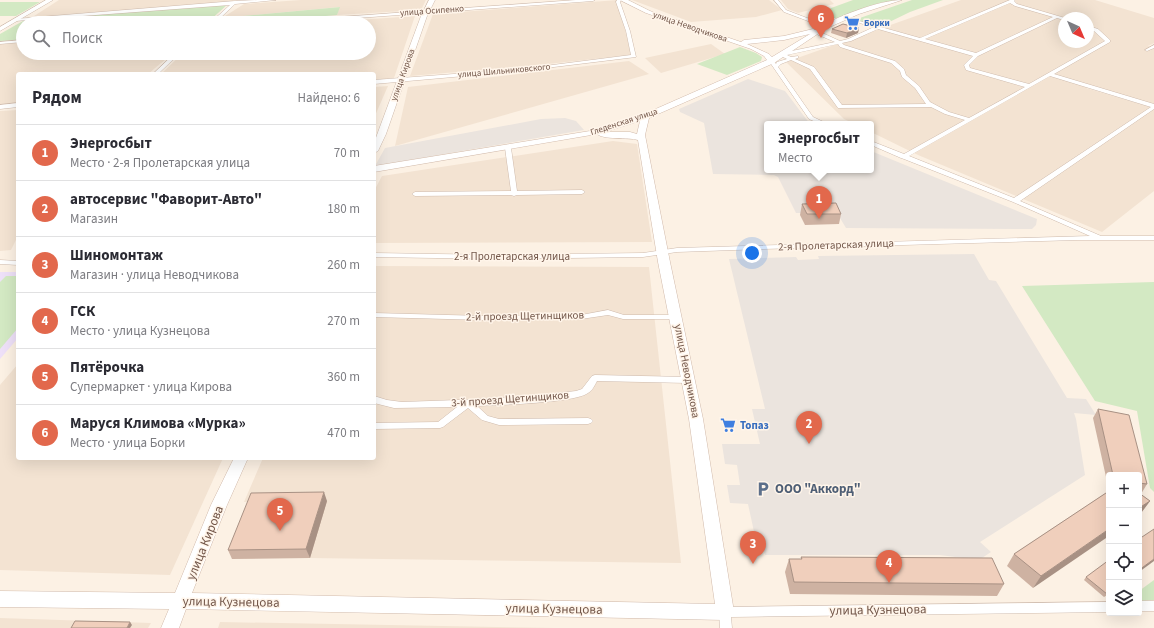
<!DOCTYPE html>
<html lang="ru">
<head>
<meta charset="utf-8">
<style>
	:root { --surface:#fff; --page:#f2f2f3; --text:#2b2b33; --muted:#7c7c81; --line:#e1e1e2; --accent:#e2684c }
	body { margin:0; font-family:"Source Sans 3",sans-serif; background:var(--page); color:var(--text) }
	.controls { position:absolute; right:12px; bottom:12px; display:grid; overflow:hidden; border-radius:4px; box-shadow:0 4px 16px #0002 }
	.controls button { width:36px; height:36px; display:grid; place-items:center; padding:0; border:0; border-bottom:1px solid var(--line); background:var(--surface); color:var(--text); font:20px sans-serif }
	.compass { position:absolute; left:1058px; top:12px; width:36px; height:36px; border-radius:50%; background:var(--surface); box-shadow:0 4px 16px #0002; rotate:136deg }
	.you { position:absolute; left:752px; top:253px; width:14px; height:14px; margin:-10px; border:3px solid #fff; border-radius:50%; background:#1a73e8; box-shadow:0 0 0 6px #1a73e833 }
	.badge { display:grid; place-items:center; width:26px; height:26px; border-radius:50%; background:var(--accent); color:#fff; font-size:13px; font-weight:700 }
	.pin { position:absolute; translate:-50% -33px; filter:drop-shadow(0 1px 2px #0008) }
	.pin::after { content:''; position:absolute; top:21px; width:14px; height:12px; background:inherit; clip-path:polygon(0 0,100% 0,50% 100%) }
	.popup { position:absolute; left:764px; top:121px; width:110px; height:52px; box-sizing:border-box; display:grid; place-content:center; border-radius:4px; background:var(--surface); filter:drop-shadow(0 1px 3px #0005); font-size:13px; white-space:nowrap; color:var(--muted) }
	.popup b { font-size:15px; color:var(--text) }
	.popup::after { content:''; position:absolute; left:50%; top:100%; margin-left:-8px; border:8px solid transparent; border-top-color:var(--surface) }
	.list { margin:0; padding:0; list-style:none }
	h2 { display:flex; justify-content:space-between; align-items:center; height:52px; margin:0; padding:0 16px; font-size:17px }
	h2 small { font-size:13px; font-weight:400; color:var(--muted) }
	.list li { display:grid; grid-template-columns:26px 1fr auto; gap:12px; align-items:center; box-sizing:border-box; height:56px; padding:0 16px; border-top:1px solid var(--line) }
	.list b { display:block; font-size:15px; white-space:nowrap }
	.list p { margin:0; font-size:13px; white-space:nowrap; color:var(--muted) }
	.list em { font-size:13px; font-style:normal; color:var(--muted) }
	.icon { flex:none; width:22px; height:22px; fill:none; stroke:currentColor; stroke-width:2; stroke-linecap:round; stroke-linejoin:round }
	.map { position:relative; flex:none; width:1154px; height:628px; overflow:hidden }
	.search { position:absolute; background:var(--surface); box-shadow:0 4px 16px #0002; left:16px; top:16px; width:360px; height:44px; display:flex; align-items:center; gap:10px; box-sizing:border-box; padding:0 14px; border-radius:22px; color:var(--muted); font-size:15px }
	.panel { position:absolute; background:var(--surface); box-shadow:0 4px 16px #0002; left:16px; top:72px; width:360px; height:388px; border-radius:4px }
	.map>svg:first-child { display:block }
	.residential { fill:#f3e3d2; fill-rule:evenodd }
	.industrial { fill:#ebe4de }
	.education { fill:#eee0f8 }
	.green { fill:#d3e9c3 }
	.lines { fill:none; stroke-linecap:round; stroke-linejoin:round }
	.minor-casing { stroke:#cfbbad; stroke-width:1 }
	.tertiary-casing { stroke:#cfbbad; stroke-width:1 }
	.secondary-casing { stroke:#d1baab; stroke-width:1 }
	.minor { fill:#fff; fill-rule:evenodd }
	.tertiary { fill:#fff; fill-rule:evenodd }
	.secondary { fill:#fff; fill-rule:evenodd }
	.wall { fill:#ceb2a2 }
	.shaded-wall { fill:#a89184 }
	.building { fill:#f0cfbc; stroke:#a89184 }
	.labels { text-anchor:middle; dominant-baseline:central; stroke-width:3; stroke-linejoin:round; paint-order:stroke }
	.far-street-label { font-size:9px; fill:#73574a; stroke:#fff5ea }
	.far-shop-label { font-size:9px; font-weight:bold; fill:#366cbe; stroke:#fff5ea; text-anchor:start }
	.street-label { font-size:11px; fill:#73574a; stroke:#fff5ea }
	.shop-label { font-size:11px; font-weight:bold; fill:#366cbe; stroke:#fff5ea; text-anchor:start }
	.near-service-label { font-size:13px; font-weight:bold; fill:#4e5e75; stroke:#fff5ea; text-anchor:start }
	.near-street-label { font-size:13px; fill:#73574a; stroke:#fff5ea }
</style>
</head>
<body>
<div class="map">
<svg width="1154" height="628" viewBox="0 0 1154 628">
	<rect width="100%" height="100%" fill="#fcf1e4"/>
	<!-- residential -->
	<g class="residential">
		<polygon points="59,0 234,0 232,2 31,18"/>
		<polygon points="301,0 426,0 421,10 337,15 339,7 222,18 244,4"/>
		<polygon points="618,0 631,55 529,66 410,76 433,14"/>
		<polygon points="632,0 769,0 782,10 756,17 691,22"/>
		<polygon points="781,0 830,0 834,4 798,13 788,9"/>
		<path d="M961 0H1095L1154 18V43L1148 46 1154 48V104L1091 85 1086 88 1154 108V191L1102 232 918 155 871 132V124H855L844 119 786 62ZM1064 18H1088V42H1064Z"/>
		<polygon points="415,16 394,78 374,80 374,74 161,74 183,53 369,53 369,23 314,23"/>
		<polygon points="23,42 23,53 173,53 148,74 18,74 18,105 0,107 0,44"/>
		<polygon points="711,44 725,54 661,73 645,58"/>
		<polygon points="629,61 649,74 395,146 408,87"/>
		<polygon points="388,86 374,118 374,87"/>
		<polygon points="18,110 18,236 11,250 0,251 0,111"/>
		<polygon points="613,141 637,144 652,242 374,243 374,191 382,176"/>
		<polygon points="374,266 649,267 681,563 310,558 326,501 244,502 263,458 374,458"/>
		<polygon points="18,364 18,458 223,458 170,575 0,570 0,385"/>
		<polygon points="0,618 151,623 148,628 0,628"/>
		<polygon points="220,622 555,628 218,628"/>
	</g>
	<!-- industrial -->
	<g class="industrial">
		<polygon points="748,79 785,91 810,124 767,124 767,170 871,170 871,151 1037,219 1036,225 1032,229 846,228 837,213 796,213 778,177 774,175 713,174 704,123 680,112 679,109"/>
		<polygon points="565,118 576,121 584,130 375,166 385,148 541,119"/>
		<polygon points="974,254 989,280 996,281 1067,398 1086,399 1096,415 1074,413 1076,419 1085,475 980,542 991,552 979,560 940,555 765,555 764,550 758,550 748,504 730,503 727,485 740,485 737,465 725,464 722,444 760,444 752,409 765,409 729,259 796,257 798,260 819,259 818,256"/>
	</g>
	<!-- education -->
	<polygon class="education" points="0,272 18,272 18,338 0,359"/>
	<!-- green -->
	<g class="green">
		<polygon points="853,0 899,0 846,18 832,18 812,15"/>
		<polygon points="912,0 943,0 910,12 879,27 854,20"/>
		<polygon points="0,2 40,2 16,16 0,16"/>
		<polygon points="228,4 207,23 23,23 23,40 0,41 0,34 23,21"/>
		<polygon points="340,7 337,15 248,23 216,23 222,18"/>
		<polygon points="740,47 756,53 762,57 761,61 727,75 697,64"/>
		<polygon points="6,276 18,276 18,328 0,349 0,282"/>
		<polygon points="1154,282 1154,492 1150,488 1137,411 1095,401 1022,286"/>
		<polygon points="1154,580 1154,600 1139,601 1139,591"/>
	</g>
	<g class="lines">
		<!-- minor casing -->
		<g class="minor-casing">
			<g id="minor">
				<polygon points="258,0 276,0 235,4 215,23 210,23 230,5 15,21 13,20 15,19 235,1"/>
				<polygon points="576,0 595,0 593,1 288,23 268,23 270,22"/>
				<polygon points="617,0 621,0 620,2 630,31 636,57 521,71 374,84 374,80 521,69 631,55 626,31 616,2"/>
				<polygon points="774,0 778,0 786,10 828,26 824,27 784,12"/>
				<path d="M1010 0H1015L1014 1 1017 4 1065 18H1064V20L1057 18 978 56 969 65 970 68 1029 84 1105 41 1094 31 1088 29V26L1098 29 1110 40V42L1054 74 1154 104V109L1020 201 1101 236H1154V240H1077L763 249 677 252 643 257 498 259 374 257V253L498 255 643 253 677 248 1090 236 1013 202 904 159 901 158 871 145V141L904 154 965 120 945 114 931 107 838 108 810 69 791 60 781 64 778 67 813 117 828 124H820L809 119 769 61 773 60 776 64 777 62 787 59 781 56 782 53 835 42 814 33V31H818L840 41 848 39 874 27 845 19V17L920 38ZM1010 3 1015 6 1053 17 976 53 925 39ZM878 29 973 56 964 65 966 70 1025 87 969 118 949 112 930 102 919 86 906 75 904 69 895 61 844 45 842 43 851 41ZM838 44 840 47 891 63 900 71 902 77 915 88 926 104 842 105 814 67 795 59 798 58V56L791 57 787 55ZM1050 76 1151 107 1014 198 909 156Z"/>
				<polygon points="23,40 23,42 0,44 0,42"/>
				<polygon points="1154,45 1154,48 1147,51 1145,50"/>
				<polygon points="175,53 180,53 158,74 153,74"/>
				<polygon points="18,103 18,107 0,109 0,105"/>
				<polygon points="508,146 511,148 517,191 582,190 585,192 582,194 517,195 514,196 511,195 415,196 412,194 415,192 511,191 505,148"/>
				<polygon points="0,260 18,261 18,265 0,264"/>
				<polygon points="608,310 624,315 676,315 680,317 676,319 623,319 608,315 581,319 484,320 374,317 374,313 484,316 581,315"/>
				<path d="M595 375 688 377 691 378 692 380 691 382 688 383 597 381C595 385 592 391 588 393 575 403 497 405 477 406L488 416 499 419 588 418 591 419 593 421 591 423 588 424 499 425 482 420 468 408 443 427 440 428 374 429V423L438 422 457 407 394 408 374 403V396L387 400 402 402 486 399 541 395 576 391 582 389 592 376Z"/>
				<rect x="1139" y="601" width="15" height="10"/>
				<polygon points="1109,602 1109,612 731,617 732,628 720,628 719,612 721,608 725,607"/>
			</g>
		</g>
		<!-- tertiary casing -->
		<g class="tertiary-casing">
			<g id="tertiary">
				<polygon points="46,0 53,0 0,31 0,27"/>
				<polygon points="429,0 435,0 427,16 386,134 378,151 374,153 374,143 421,16"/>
			</g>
		</g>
		<!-- secondary casing -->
		<g class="secondary-casing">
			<path id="secondary" d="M620 0H628L650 11 741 42 744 40 784 36 813 29 816 30C834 17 880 0 902 0L859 14 825 29 774 63 649 118 645 135 670 262 703 419 734 612 731 618 725 620 186 609 179 628H161L169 609 0 607V591L175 593 211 505 234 458H248L227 505 192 593 715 604 689 419 658 262 638 140C628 137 603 140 597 134L374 172V166L590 131 642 115 767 60 764 56 751 49 646 13ZM810 34 772 57 769 54 747 44 784 40ZM640 121 637 134 630 132H605Z"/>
		</g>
		<!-- minor -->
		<use href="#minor" class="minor"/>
		<!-- tertiary -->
		<use href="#tertiary" class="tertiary"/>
		<!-- secondary -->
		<use href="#secondary" class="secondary"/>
	</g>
	<!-- wall -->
	<g class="wall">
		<polygon points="859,28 858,33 846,38 831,33 832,29"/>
		<polygon points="802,204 841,214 839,224 805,225 800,215"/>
		<polygon points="1098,409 1147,484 1141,494 1139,493 1150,501 1141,513 1139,515 1139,475 1109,475 1109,486 1108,486 1093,418"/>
		<polygon points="1109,491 1033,588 1007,566 1014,554"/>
		<polygon points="327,501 310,558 232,559 228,550"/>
		<polygon points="801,557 1004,584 997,596 790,594 785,572 789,559 801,559"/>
		<polygon points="1086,577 1109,594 1104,597 1084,580"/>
	</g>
	<!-- shaded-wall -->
	<g class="shaded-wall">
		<polygon points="859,28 858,33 846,38 847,33"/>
		<polygon points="324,492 327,501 310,558 306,549"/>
		<polygon points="1150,501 1141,513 1139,515 1139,508"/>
		<polygon points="1109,529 1109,536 1033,588 1041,576"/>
		<polygon points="1154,559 1154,561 1139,572 1139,570"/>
		<polygon points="130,622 132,625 130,628 127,628"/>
	</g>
	<!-- building -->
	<g class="building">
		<polygon points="843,24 859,28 847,33 832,29"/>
		<polygon points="836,203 841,214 807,214 802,204"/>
		<polygon points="1098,409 1129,415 1147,484 1139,483 1139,475 1113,475"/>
		<polygon points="1109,491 1109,529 1041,576 1014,554"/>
		<polygon points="324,492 306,549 228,550 251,493"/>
		<polygon points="1139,493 1150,501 1139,508"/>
		<polygon points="1154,529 1154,559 1139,570 1139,539"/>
		<polygon points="801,557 992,558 1004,584 794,582 789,559 802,559"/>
		<polygon points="1109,560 1109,592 1107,594 1086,577"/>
		<polygon points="75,621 130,622 127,628 71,628"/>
	</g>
	<!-- icons -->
	<defs>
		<g id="supermarket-bare" transform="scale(1.2)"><path d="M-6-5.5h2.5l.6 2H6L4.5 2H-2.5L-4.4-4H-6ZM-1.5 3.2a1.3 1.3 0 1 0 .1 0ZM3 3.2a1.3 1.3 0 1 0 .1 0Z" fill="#3f7fe0" stroke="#fff5ea" stroke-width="2.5" paint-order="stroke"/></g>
		<g id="parking-bare" transform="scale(1.2)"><path d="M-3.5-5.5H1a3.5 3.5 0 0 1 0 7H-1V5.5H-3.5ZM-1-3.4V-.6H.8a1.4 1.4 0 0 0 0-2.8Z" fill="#5c6f8a" stroke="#fff5ea" stroke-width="2.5" paint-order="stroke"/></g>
	</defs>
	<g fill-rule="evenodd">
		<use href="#supermarket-bare" x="852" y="23"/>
		<use href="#supermarket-bare" x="728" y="425"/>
		<use href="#parking-bare" x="763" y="489"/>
	</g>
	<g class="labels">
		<!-- far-street labels -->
		<g class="far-street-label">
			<text transform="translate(432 11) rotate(-4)">улица Осипенко</text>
			<text transform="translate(690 27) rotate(19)">улица Неводчикова</text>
			<text transform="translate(504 71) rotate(-5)">улица Шильниковского</text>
			<text transform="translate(403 75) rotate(-70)">улица Кирова</text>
			<text transform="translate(624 122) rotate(-18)">Гледенская улица</text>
		</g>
		<!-- far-shop labels -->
		<g class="far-shop-label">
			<text x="864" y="23">Борки</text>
		</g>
		<!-- street labels -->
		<g class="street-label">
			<text transform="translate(836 245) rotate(-2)">2-я Пролетарская улица</text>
			<text x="512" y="256">2-я Пролетарская улица</text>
			<text transform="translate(525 316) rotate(-1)">2-й проезд Щетинщиков</text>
			<text transform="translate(687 371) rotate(79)">улица Неводчикова</text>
			<text transform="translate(510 399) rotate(-4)">3-й проезд Щетинщиков</text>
		</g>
		<!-- shop labels -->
		<g class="shop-label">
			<text x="740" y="425">Топаз</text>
		</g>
		<!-- near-service labels -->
		<g class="near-service-label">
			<text x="775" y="489">ООО "Аккорд"</text>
		</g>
		<!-- near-street labels -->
		<g class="near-street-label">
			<text transform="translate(205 543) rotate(-68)">улица Кирова</text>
			<text transform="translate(231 602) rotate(1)">улица Кузнецова</text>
			<text transform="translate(554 609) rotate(1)">улица Кузнецова</text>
			<text transform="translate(878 610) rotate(-1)">улица Кузнецова</text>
		</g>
	</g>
</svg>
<div class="controls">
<button>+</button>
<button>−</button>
<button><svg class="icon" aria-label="locate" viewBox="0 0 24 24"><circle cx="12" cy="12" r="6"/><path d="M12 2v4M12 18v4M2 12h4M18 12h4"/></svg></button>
<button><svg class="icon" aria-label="layers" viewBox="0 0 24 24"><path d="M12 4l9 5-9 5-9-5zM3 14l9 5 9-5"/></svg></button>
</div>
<svg class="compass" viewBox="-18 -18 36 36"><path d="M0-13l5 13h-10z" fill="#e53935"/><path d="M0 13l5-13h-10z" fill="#7c7c81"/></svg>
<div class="you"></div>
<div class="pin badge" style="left:819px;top:219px">1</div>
<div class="popup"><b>Энергосбыт</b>Место</div>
<div class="pin badge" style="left:809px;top:444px">2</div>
<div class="pin badge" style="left:753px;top:564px">3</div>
<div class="pin badge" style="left:889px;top:583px">4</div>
<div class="pin badge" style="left:280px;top:531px">5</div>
<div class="pin badge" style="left:821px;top:38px">6</div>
<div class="search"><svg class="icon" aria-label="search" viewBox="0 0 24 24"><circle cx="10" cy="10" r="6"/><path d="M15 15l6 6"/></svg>Поиск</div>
<section class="panel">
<h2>Рядом<small>Найдено: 6</small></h2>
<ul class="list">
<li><span class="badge">1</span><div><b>Энергосбыт</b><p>Место · 2-я Пролетарская улица</p></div><em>70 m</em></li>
<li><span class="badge">2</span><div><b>автосервис &quot;Фаворит-Авто&quot;</b><p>Магазин</p></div><em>180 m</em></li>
<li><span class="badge">3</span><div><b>Шиномонтаж</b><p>Магазин · улица Неводчикова</p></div><em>260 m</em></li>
<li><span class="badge">4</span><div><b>ГСК</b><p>Место · улица Кузнецова</p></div><em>270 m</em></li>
<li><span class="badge">5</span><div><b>Пятёрочка</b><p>Супермаркет · улица Кирова</p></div><em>360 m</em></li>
<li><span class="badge">6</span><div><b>Маруся Климова «Мурка»</b><p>Место · улица Борки</p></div><em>470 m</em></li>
</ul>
</section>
</div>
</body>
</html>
